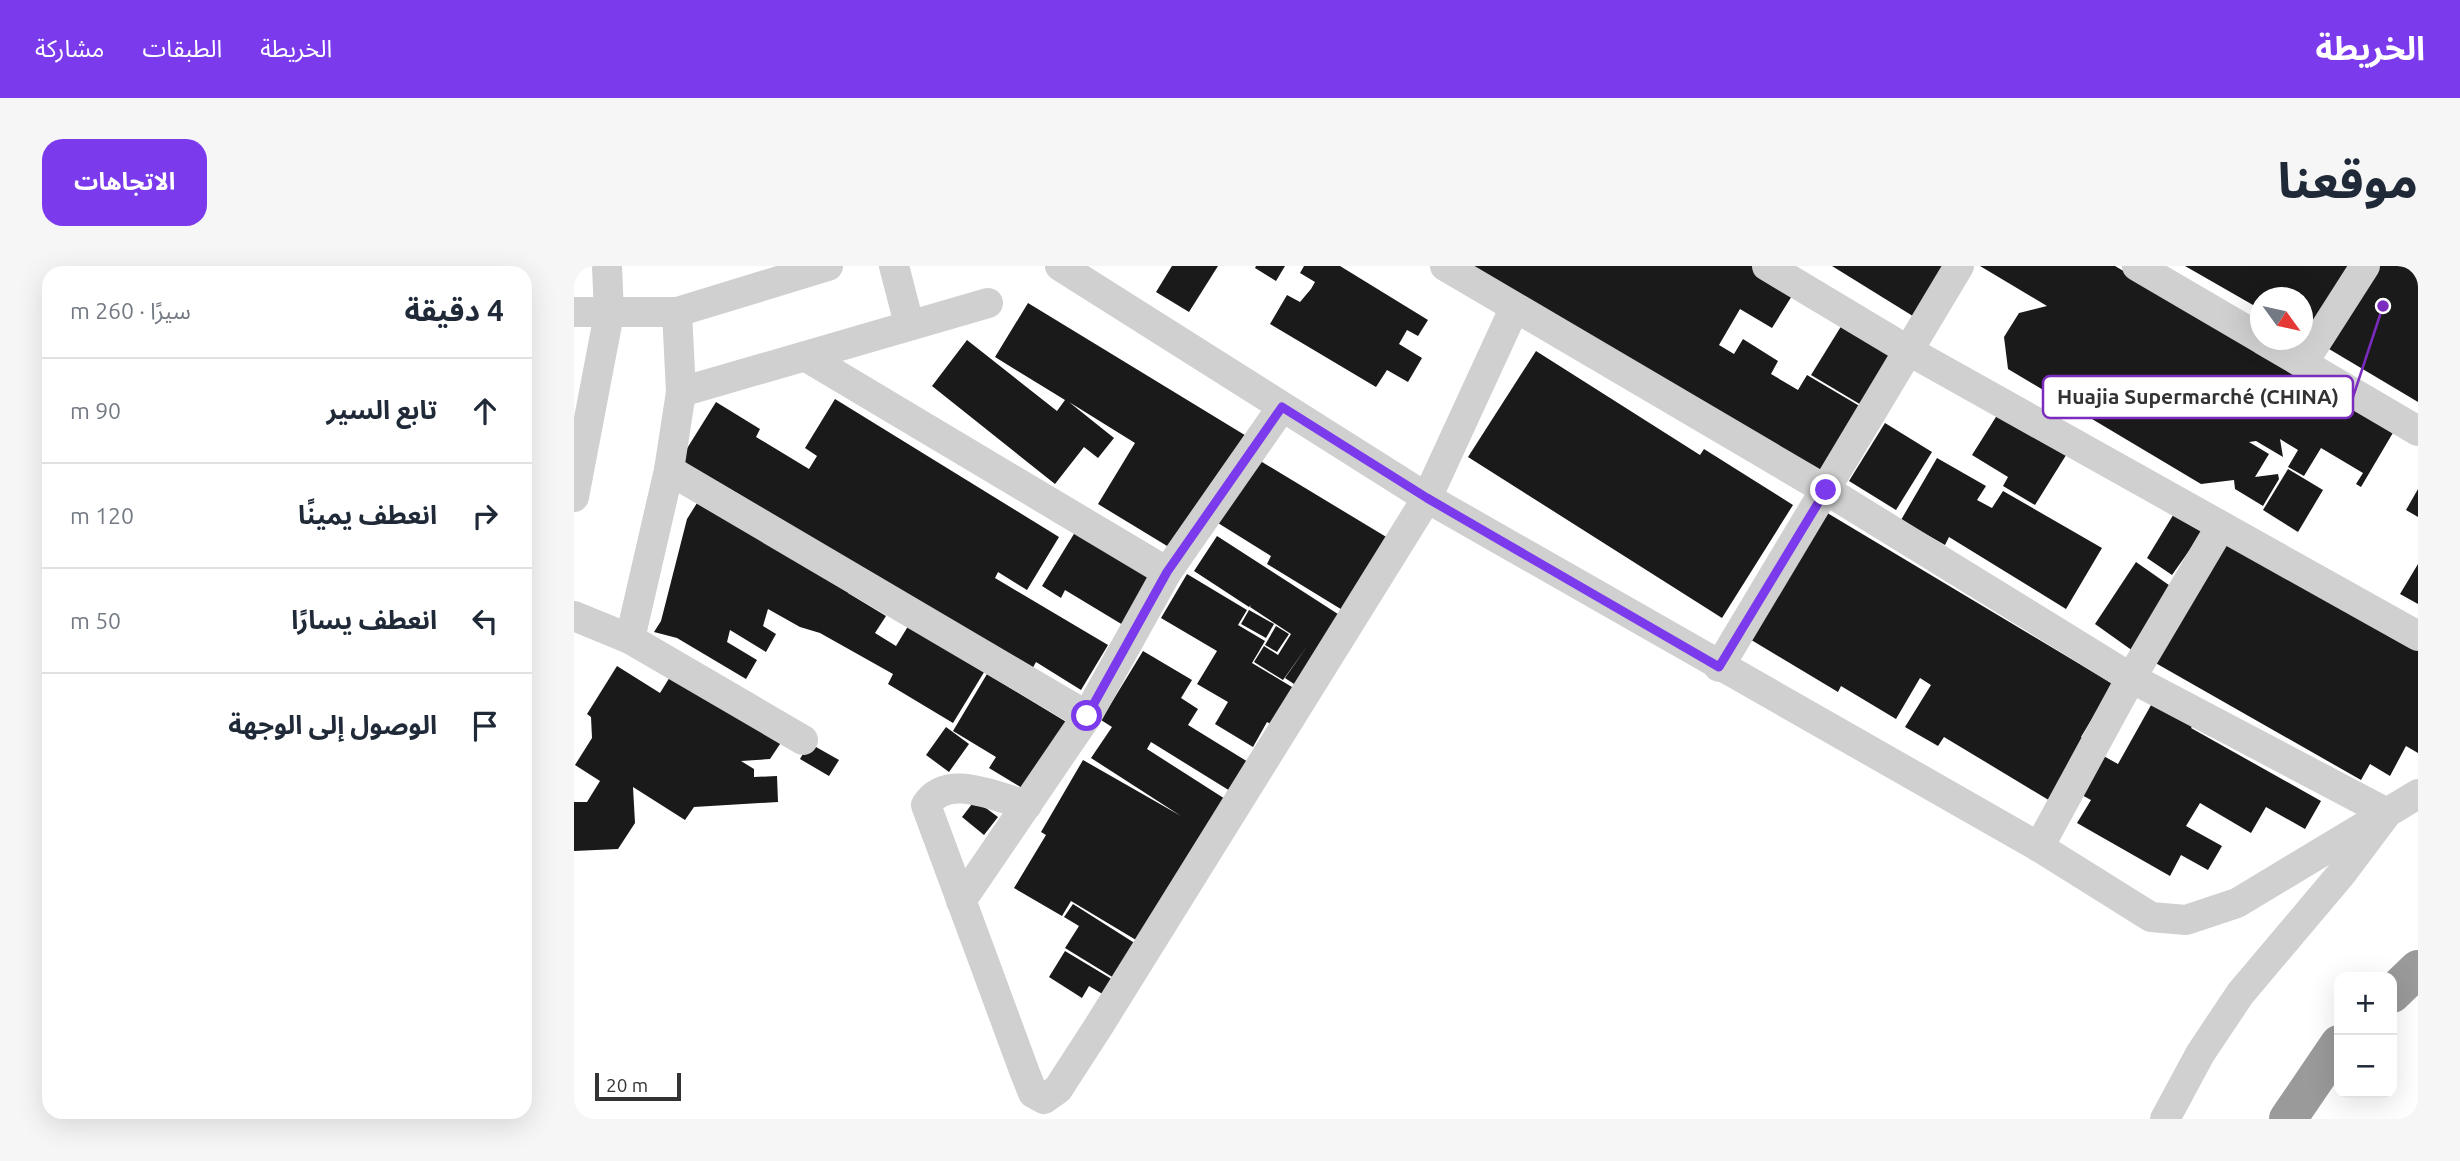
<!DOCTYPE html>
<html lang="ar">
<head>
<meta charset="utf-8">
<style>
	:root { --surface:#fff; --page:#f6f6f7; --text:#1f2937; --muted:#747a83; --line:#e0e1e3; --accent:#7c3aed }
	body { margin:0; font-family:Ubuntu,"Noto Sans Arabic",sans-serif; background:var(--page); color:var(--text); direction:rtl }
	.controls { position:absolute; right:21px; bottom:21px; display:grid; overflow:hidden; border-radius:14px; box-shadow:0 7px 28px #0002 }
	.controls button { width:63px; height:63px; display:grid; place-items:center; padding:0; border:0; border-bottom:2px solid var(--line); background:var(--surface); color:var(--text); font:35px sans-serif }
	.compass { position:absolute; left:1676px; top:21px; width:63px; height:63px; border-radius:50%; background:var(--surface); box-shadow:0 7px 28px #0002; rotate:123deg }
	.scale { position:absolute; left:21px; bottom:18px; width:86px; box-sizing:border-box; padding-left:7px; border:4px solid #333; border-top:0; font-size:19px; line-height:24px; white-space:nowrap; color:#333; -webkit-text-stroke:5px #fff; paint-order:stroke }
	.stop { position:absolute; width:21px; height:21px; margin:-16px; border:5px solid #7c3aed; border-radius:50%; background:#fff }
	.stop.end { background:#7c3aed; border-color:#fff; box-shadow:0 2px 7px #0008 }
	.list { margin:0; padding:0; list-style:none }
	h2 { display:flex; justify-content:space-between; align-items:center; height:91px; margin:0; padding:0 28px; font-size:30px }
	h2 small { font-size:23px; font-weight:400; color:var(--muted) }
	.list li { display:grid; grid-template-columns:46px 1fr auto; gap:21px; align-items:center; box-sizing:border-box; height:105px; padding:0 28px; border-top:2px solid var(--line) }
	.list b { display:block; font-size:26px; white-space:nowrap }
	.list em { font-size:23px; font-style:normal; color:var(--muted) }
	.icon { flex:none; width:38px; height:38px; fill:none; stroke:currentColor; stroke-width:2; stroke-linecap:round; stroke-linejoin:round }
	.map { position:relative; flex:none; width:1844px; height:853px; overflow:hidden; direction:ltr; border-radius:21px }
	header { display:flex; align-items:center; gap:42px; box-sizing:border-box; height:98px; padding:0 35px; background:var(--accent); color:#fff }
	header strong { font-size:33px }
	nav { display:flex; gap:38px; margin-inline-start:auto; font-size:24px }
	.intro { display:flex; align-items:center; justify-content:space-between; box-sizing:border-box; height:168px; padding:0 42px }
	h1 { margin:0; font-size:49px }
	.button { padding:18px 32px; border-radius:21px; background:var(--accent); color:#fff; font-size:24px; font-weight:700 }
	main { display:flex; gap:42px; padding:0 42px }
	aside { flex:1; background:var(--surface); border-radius:21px; box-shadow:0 7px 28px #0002 }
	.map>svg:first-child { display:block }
	.building { fill:#1a1a1a }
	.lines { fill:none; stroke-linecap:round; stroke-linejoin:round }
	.minor { stroke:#d0d0d0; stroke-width:30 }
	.highway { stroke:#9a9a9a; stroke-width:38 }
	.route { stroke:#7c3aed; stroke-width:9 }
	.leader { fill:none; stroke:#7b2cbf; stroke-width:2.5 }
	.callout-dot { fill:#7b2cbf; stroke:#fff; stroke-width:2.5 }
	.callout { fill:#fff; stroke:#7b2cbf; stroke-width:2.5 }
	.callout-label { font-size:21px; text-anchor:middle; font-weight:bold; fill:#333 }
</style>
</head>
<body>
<header>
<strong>الخريطة</strong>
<nav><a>الخريطة</a><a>الطبقات</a><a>مشاركة</a></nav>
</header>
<div class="intro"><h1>موقعنا</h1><a class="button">الاتجاهات</a></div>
<main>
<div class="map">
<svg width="1844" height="853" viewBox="0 0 1844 853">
	<rect width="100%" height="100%" fill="#fff"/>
	<!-- building -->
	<g class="building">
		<polygon points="598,0 644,0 615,46 582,26"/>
		<polygon points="682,0 711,0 702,15 681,2"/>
		<polygon points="730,0 766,0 854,54 844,70 833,64 825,78 848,92 834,116 813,104 802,121 696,58 713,29 726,36 737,23 741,16 726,7"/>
		<polygon points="895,0 1179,0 1221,25 1198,62 1166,43 1145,79 1160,88 1169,73 1204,95 1197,108 1224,124 1233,109 1294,145 1254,213"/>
		<polygon points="1258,0 1374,0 1342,52"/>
		<polygon points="1406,0 1541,0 1820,165 1787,221 1782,218 1789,207 1747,182 1730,210 1714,201 1724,184 1706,173 1709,191 1682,175 1675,176 1695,188 1681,211 1704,208 1705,213 1689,240 1661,223 1660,214 1627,218 1434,103 1430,71 1445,47 1473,40"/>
		<polygon points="1611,0 1776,0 1738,73 1728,67 1728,32 1686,32 1686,43"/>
		<polygon points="1797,0 1844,0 1844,136 1750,80"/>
		<polygon points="454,37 674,171 603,286 524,238 561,177 495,136 540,172 524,192 510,181 481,218 358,120 393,74 483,145 491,134 421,91"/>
		<polygon points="1271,54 1327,87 1294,143 1237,109"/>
		<polygon points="962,85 1126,189 1130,183 1219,239 1148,352 894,191"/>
		<polygon points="261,133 485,271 453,324 424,306 421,312 534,379 507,424 462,396 457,405 102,200 142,136 186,163 182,171 235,203 243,190 231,182"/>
		<polygon points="1427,143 1494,186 1461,239 1429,220 1434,211 1398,189"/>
		<polygon points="1311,157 1358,186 1322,244 1275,215"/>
		<polygon points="1363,192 1412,220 1403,234 1418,242 1429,225 1528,282 1492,343 1375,271 1371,279 1327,254"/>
		<polygon points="683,193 814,272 770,345 693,298 697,290 644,257"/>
		<polygon points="1714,203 1749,224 1724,266 1689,244"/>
		<polygon points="1844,223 1844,251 1832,244"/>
		<polygon points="123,237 277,319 274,327 312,350 301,367 322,380 336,357 412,403 379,457 314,418 319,408 246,367 226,361 194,343 189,360 202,368 192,386 156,364 153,376 183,394 172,413 103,372 80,366 87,355 113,253"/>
		<polygon points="1250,245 1539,418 1507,471 1514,475 1478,536 1370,471 1364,480 1331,461 1357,419 1346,412 1322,453 1267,420 1264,426 1174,372"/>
		<polygon points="1601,246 1629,265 1598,309 1573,292"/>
		<polygon points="503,263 579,309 549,359 491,324 487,332 468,320"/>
		<polygon points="643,270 767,350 726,422 711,412 734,379 709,414 680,396 690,380 704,389 717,368 676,341 677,339 675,341 620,305"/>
		<polygon points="1647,271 1844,384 1844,487 1832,480 1816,510 1796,498 1787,514 1578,395"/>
		<polygon points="1562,296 1602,324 1559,385 1521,358"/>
		<polygon points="1844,298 1844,338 1826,328"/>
		<polygon points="613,308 673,344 664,359 691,375 678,397 728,427 707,464 693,456 679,481 641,458 654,436 623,418 643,385 587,352"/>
		<polygon points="675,344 700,358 692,372 667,358"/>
		<polygon points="702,360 715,368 703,386 691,379"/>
		<polygon points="569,385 618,414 607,432 624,443 614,459 679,499 661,528 577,476 573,483 659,538 572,680 497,635 488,650 440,622 472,569 467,566 509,494 607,550 517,492 538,461 527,454"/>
		<polygon points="43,400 86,427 99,406 208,475 196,493 167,495 180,503 180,511 203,510 204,536 120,541 111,554 59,521 61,557 44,583 0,585 0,536 13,536 26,515 1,499 18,472 17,451 13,448"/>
		<polygon points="413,408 494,457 453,525 415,502 422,491 379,465"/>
		<polygon points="1581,432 1622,455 1617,462 1747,535 1731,563 1692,541 1677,567 1626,537 1612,560 1648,580 1634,604 1607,589 1596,610 1503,557 1517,534 1504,527 1526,488 1544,498"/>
		<polygon points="372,461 395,478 375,506 352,489"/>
		<polygon points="235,477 265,494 255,510 226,493"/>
		<polygon points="401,534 424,551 410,569 388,551"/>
		<polygon points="499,638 570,683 548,717 491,682 505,660 490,651"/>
		<polygon points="491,685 556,724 547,739 515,720 508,732 475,711"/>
	</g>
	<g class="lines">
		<!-- minor -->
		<g class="minor">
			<polyline points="320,0 335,58"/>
			<polyline points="486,0 853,232 1465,581 1577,651 1612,654 1663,637 1844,528"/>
			<polyline points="871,0 1252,224 1557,412 1813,547 1768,607 1666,728 1626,788 1591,853"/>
			<polyline points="1193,0 1335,85 1844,370"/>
			<polyline points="1563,0 1686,72"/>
			<polyline points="0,46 103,46 254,0"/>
			<polyline points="1689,74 1844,165"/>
			<polyline points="231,90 593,306"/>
			<polyline points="1729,97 1791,0"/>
			<polyline points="107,126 414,37"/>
			<polyline points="95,204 513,450"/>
			<polyline points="0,231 35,48 33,0"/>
			<polyline points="0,350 56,373 229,474"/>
			<polyline points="56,373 95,204 107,126 103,46"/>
			<polyline points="1145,401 1385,0"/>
			<path d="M453 539C421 531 373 506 352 539L451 807 459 827 470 833 484 823 526 758 853 232 940 43"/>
			<polyline points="1465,581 1557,412 1647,260"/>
			<polyline points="387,635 513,450 593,306 708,141"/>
		</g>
		<!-- highway -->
		<g class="highway">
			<polyline points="1818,728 1844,703"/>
			<polyline points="1714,853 1765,778"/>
		</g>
	</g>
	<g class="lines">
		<!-- route -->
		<polyline class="route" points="513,450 593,306 708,141 853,232 1145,401 1252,224"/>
	</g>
	<!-- callouts -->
	<path class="leader" d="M1809 40L1779 131"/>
	<circle class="callout-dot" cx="1809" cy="40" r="7"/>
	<rect class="callout" x="1469" y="110" width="310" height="42" rx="7"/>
	<g class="callout-label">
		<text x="1624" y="138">Huajia Supermarché (CHINA)</text>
	</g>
</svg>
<div class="controls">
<button>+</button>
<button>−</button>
</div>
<svg class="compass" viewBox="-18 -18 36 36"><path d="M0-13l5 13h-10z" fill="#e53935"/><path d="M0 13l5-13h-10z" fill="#747a83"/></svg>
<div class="scale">20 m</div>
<div class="stop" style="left:513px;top:450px"></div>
<div class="stop end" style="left:1252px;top:224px"></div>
</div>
<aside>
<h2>4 دقيقة<small>سيرًا · 260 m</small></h2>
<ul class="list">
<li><svg class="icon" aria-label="ahead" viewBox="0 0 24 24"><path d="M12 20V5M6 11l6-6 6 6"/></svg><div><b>تابع السير</b></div><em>90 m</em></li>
<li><svg class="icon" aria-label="right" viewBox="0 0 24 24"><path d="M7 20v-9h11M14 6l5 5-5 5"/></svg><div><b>انعطف يمينًا</b></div><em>120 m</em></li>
<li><svg class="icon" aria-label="left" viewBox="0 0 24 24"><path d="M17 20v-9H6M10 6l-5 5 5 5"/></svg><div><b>انعطف يسارًا</b></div><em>50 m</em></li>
<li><svg class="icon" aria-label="arrive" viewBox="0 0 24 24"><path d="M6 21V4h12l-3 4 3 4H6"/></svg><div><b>الوصول إلى الوجهة</b></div></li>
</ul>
</aside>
</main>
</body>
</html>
